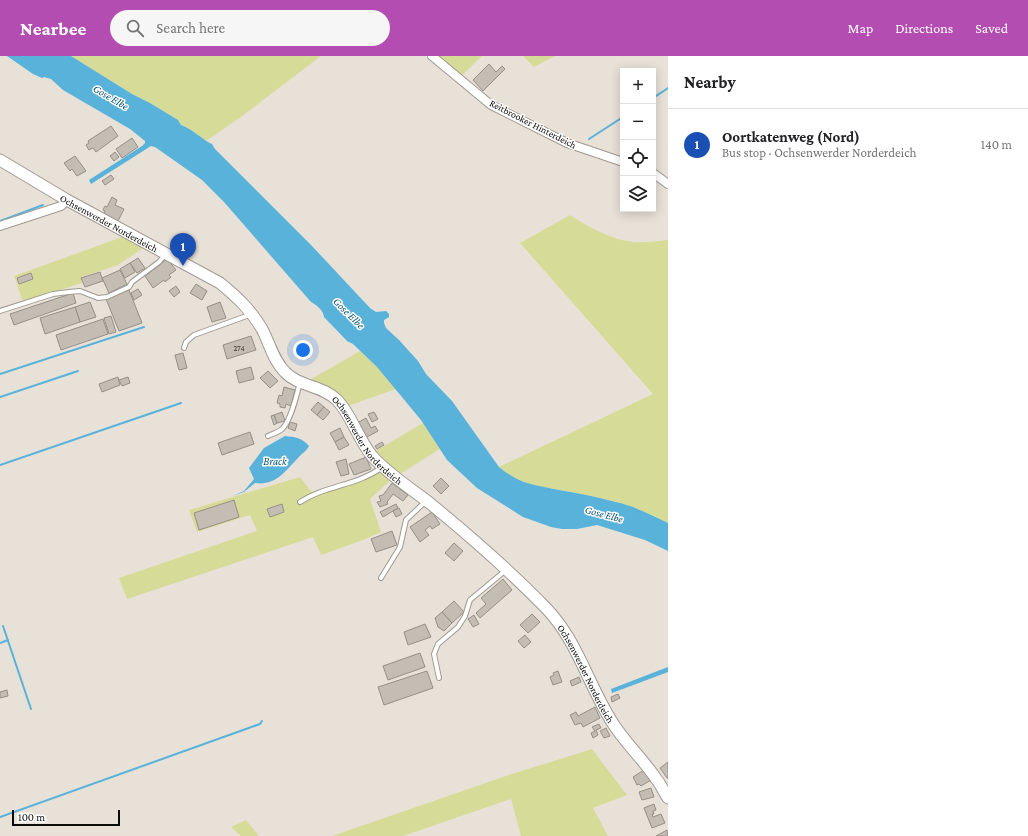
<!DOCTYPE html>
<html lang="en">
<head>
<meta charset="utf-8">
<style>
	:root { --surface:#fff; --page:#f6f6f6; --text:#202124; --muted:#757577; --line:#e0e0e0; --accent:#b44db1 }
	body { margin:0; font-family:"Crimson Pro",serif; background:var(--page); color:var(--text) }
	.controls { position:absolute; right:12px; top:12px; display:grid; overflow:hidden; border-radius:0px; box-shadow:0 2px 10px #0003 }
	.controls button { width:36px; height:36px; display:grid; place-items:center; padding:0; border:0; border-bottom:1px solid var(--line); background:var(--surface); color:var(--text); font:20px sans-serif }
	.scale { position:absolute; left:12px; bottom:10px; width:108px; box-sizing:border-box; padding-left:4px; border:2px solid #0d0b08; border-top:0; font-size:11px; line-height:14px; white-space:nowrap; color:#0d0b08; -webkit-text-stroke:3px #fff; paint-order:stroke }
	.you { position:absolute; left:303px; top:294px; width:14px; height:14px; margin:-10px; border:3px solid #fff; border-radius:50%; background:#1a73e8; box-shadow:0 0 0 6px #1a73e833 }
	.badge { display:grid; place-items:center; width:26px; height:26px; border-radius:50%; background:var(--accent); color:#fff; font-size:13px; font-weight:700 }
	.pin { position:absolute; translate:-50% -33px; filter:drop-shadow(0 1px 2px #0008) }
	.pin::after { content:''; position:absolute; top:21px; width:14px; height:12px; background:inherit; clip-path:polygon(0 0,100% 0,50% 100%) }
	.list { margin:0; padding:0; list-style:none }
	h2 { display:flex; justify-content:space-between; align-items:center; height:52px; margin:0; padding:0 16px; font-size:17px }
	h2 small { font-size:13px; font-weight:400; color:var(--muted) }
	.list li { display:grid; grid-template-columns:26px 1fr auto; gap:12px; align-items:center; box-sizing:border-box; height:72px; padding:0 16px; border-top:1px solid var(--line) }
	.list b { display:block; font-size:15px; white-space:nowrap }
	.list p { margin:0; font-size:13px; white-space:nowrap; color:var(--muted) }
	.list em { font-size:13px; font-style:normal; color:var(--muted) }
	.icon { flex:none; width:22px; height:22px; fill:none; stroke:currentColor; stroke-width:2; stroke-linecap:round; stroke-linejoin:round }
	.map { position:relative; flex:none; width:668px; height:780px; overflow:hidden }
	header { display:flex; align-items:center; gap:24px; box-sizing:border-box; height:56px; padding:0 20px; background:var(--accent); color:#fff }
	header strong { font-size:19px }
	nav { display:flex; gap:22px; margin-inline-start:auto; font-size:14px }
	.search { width:280px; height:36px; background:var(--page); display:flex; align-items:center; gap:10px; box-sizing:border-box; padding:0 14px; border-radius:22px; color:var(--muted); font-size:15px }
	main { display:flex }
	aside { flex:1; background:var(--surface) }
	.map>svg:first-child { display:block }
	.green { fill:#d6dc97 }
	.water { fill:#58b2da }
	.lines { fill:none; stroke-linecap:round; stroke-linejoin:round }
	.stream { stroke:#58b2da; stroke-width:2 }
	.building { fill:#c4bdb4; stroke:#958f87 }
	.service-casing { stroke:#a09991; stroke-width:6 }
	.minor-casing { stroke:#a09991; stroke-width:10 }
	.tertiary-casing { stroke:#a09991; stroke-width:13 }
	.service { stroke:#fff; stroke-width:4 }
	.minor { stroke:#fff; stroke-width:8 }
	.tertiary { stroke:#fff; stroke-width:11 }
	.labels { text-anchor:middle; dominant-baseline:central; stroke-width:3; stroke-linejoin:round; paint-order:stroke }
	.number-label { font-size:8px; fill:#3b3833 }
	.street-label { font-size:10px; fill:#0d0b08; stroke:#fff }
	.water-label { font-size:11px; font-style:italic; fill:#0a5571; stroke:#fff }
</style>
</head>
<body>
<header>
<strong>Nearbee</strong>
<div class="search"><svg class="icon" aria-label="search" viewBox="0 0 24 24"><circle cx="10" cy="10" r="6"/><path d="M15 15l6 6"/></svg>Search here</div>
<nav><a>Map</a><a>Directions</a><a>Saved</a></nav>
</header>
<main>
<div class="map">
<svg width="668" height="780" viewBox="0 0 668 780">
	<rect width="100%" height="100%" fill="#e8e1d8"/>
	<!-- green -->
	<g class="green">
		<polygon points="71,0 321,0 241,61 206,85 187,71 181,69 178,64 150,47 132,38"/>
		<polygon points="434,0 482,0 459,22"/>
		<polygon points="523,0 555,0 534,11"/>
		<path d="M570 159C582 168 612 183 627 185 640 188 655 185 668 184V467C652 459 635 451 617 446 598 441 579 438 560 434 534 429 520 429 499 411L653 338 520 187Z"/>
		<polygon points="125,180 146,190 118,209 81,221 82,227 23,246 14,220"/>
		<polygon points="360,295 377,311 396,333 345,351 308,325"/>
		<polygon points="423,367 440,393 400,418 374,396"/>
		<polygon points="380,413 393,422 370,443 381,476 363,484 321,499 313,481 127,543 119,522 257,475 250,459 197,476 189,454 300,421 315,440 341,431"/>
		<polygon points="592,693 627,739 593,752 608,780 521,780 511,743 403,780 332,780 506,720"/>
		<polygon points="246,764 259,780 241,780 231,771"/>
	</g>
	<!-- water -->
	<g class="water">
		<path d="M7 0H71L132 38 150 47 178 64 181 69C193 73 201 83 212 88L215 93 312 190 370 252 376 256 386 255 389 258V261L384 264V267L386 272 399 284 418 305 426 318 452 345 499 411C519 428 534 429 559 434 578 437 597 441 616 446 634 450 651 459 668 467V495L645 484 597 469 577 473H562L551 471 523 461 477 432 447 404 421 364 377 311 353 288 347 285 324 261C323 254 318 250 311 246L224 146 202 124 155 91 151 90 91 128 89 124 142 90 145 87V85L130 73 63 34 51 23 44 21 42 22 33 18Z"/>
		<path d="M285 380C296 381 302 382 309 390 306 396 302 397 298 402 285 415 276 430 255 427L244 436 233 440 244 435 254 423 249 412 264 392Z"/>
		<polygon points="668,611 668,616 612,637 611,633"/>
	</g>
	<g class="lines">
		<!-- stream -->
		<g class="stream">
			<polyline points="653,42 668,32"/>
			<polyline points="589,83 623,61"/>
			<polyline points="0,165 43,149"/>
			<polyline points="0,318 144,271"/>
			<polyline points="0,341 78,315"/>
			<polyline points="0,409 181,347"/>
			<polyline points="3,570 31,653"/>
			<polyline points="0,587 8,584"/>
			<polyline points="0,761 260,668 262,665"/>
		</g>
	</g>
	<!-- building -->
	<g class="building">
		<polygon points="489,8 496,16 502,10 505,13 483,35 473,24"/>
		<polygon points="111,70 118,80 96,96 93,92 89,94 86,89 89,87 88,85"/>
		<polygon points="132,82 138,91 122,102 116,93"/>
		<polygon points="115,96 119,101 114,105 110,100"/>
		<polygon points="75,100 86,115 77,120 72,113 70,115 64,107"/>
		<polygon points="111,119 114,123 105,129 102,125"/>
		<polygon points="112,141 117,144 115,149 124,153 117,167 103,160 105,155 103,154 105,150 107,151"/>
		<polygon points="138,202 145,212 137,217 130,207"/>
		<polygon points="167,203 176,214 169,219 171,221 165,226 164,224 153,232 145,220"/>
		<polygon points="130,207 135,216 125,222 120,213"/>
		<polygon points="120,214 127,228 109,237 102,222"/>
		<polygon points="100,216 103,225 85,231 81,222"/>
		<polygon points="31,217 33,223 19,228 17,222"/>
		<polygon points="196,228 207,235 202,244 190,237"/>
		<polygon points="176,230 180,236 174,241 169,235"/>
		<polygon points="138,233 142,239 134,244 131,237"/>
		<polygon points="129,234 142,267 119,275 106,243"/>
		<polygon points="73,237 76,247 14,269 10,258"/>
		<polygon points="90,246 96,261 80,266 75,251"/>
		<polygon points="220,246 226,262 212,266 207,251"/>
		<polygon points="75,251 80,266 45,278 40,262"/>
		<polygon points="111,260 116,276 109,278 104,262"/>
		<polygon points="103,263 108,278 61,294 56,279"/>
		<polygon points="251,280 256,294 227,303 223,289"/>
		<polygon points="183,297 187,312 179,314 175,299"/>
		<polygon points="251,311 254,323 239,327 236,315"/>
		<polygon points="268,315 278,325 270,332 260,322"/>
		<polygon points="118,321 120,329 102,336 99,328"/>
		<polygon points="128,321 130,327 122,330 119,324"/>
		<polygon points="284,331 295,334 291,350 286,348 285,352 280,351 280,348 277,347 279,339 282,340"/>
		<polygon points="318,346 324,351 317,359 311,354"/>
		<polygon points="324,351 330,356 323,364 317,359"/>
		<polygon points="282,356 285,365 277,367 274,359"/>
		<polygon points="374,356 378,363 372,366 368,358"/>
		<polygon points="274,359 277,367 274,369 271,360"/>
		<polygon points="366,362 371,372 375,370 378,375 365,382 357,367"/>
		<polygon points="290,366 297,368 295,375 288,372"/>
		<polygon points="340,372 344,381 335,386 330,377"/>
		<polygon points="250,376 254,388 222,399 218,387"/>
		<polygon points="344,381 349,389 339,394 335,386"/>
		<polygon points="382,386 384,389 377,393 375,390"/>
		<polygon points="366,401 371,413 354,419 349,408"/>
		<polygon points="346,403 349,418 341,420 336,406"/>
		<polygon points="441,422 449,430 441,438 433,430"/>
		<polygon points="392,427 408,439 403,445 393,438 387,446 388,448 380,451 377,446 381,445 379,440 383,439"/>
		<polygon points="234,444 239,461 199,474 194,457"/>
		<polygon points="282,448 284,456 270,461 267,453"/>
		<polygon points="396,448 398,452 383,461 380,456"/>
		<polygon points="399,452 402,458 396,461 393,455"/>
		<polygon points="432,456 440,468 432,473 430,470 425,474 429,479 420,486 410,471"/>
		<polygon points="392,475 397,489 376,496 371,483"/>
		<polygon points="454,487 463,495 454,505 445,497"/>
		<polygon points="503,523 512,534 480,562 476,557 486,548 481,542"/>
		<polygon points="454,545 464,556 452,567 442,556"/>
		<polygon points="442,556 452,567 444,575 438,571 435,562"/>
		<polygon points="532,558 540,566 528,577 520,569"/>
		<polygon points="474,559 479,568 473,571 468,563"/>
		<polygon points="425,568 431,581 408,589 404,576"/>
		<polygon points="525,579 531,586 524,592 518,585"/>
		<polygon points="420,597 425,611 388,624 383,610"/>
		<polygon points="427,615 433,632 384,649 378,631"/>
		<polygon points="558,615 562,626 553,629 550,621 554,619 553,617"/>
		<polygon points="579,621 581,626 572,630 570,625"/>
		<polygon points="7,634 8,640 0,642 0,636"/>
		<polygon points="618,638 620,642 612,646 611,641"/>
		<polygon points="595,651 600,662 583,671 581,667 575,669 570,659 576,656 578,660"/>
		<polygon points="599,668 601,672 596,674 598,679 593,682 591,677 595,675 592,671"/>
		<polygon points="606,672 610,680 604,682 600,675"/>
		<polygon points="668,706 668,722 667,722 660,712"/>
		<polygon points="644,714 651,724 641,730 639,728 637,729 633,721"/>
		<polygon points="651,732 654,741 642,744 639,736"/>
		<polygon points="654,748 656,754 653,755 654,758 652,758 653,761 661,758 665,767 652,772 644,752"/>
		<polygon points="667,774 668,780 656,780"/>
	</g>
	<g class="lines">
		<!-- service casing -->
		<g class="service-casing">
			<g id="service">
				<polyline points="0,255 53,238 69,236 80,235 98,242 107,241 129,231 132,226 159,206 165,199"/>
				<polyline points="184,292 186,286 194,279 252,258"/>
				<path d="M268 380C272 378 279 376 282 373 291 365 297 338 300 326"/>
				<path d="M300 446C326 429 356 430 381 412"/>
				<polyline points="381,522 400,491 406,464 426,445"/>
				<polyline points="439,622 434,598 438,588 458,571 465,560 470,544 506,514"/>
			</g>
		</g>
		<!-- minor casing -->
		<g class="minor-casing">
			<g id="minor">
				<polyline points="432,0 491,49 567,87 623,106"/>
				<polyline points="653,117 668,128"/>
				<polyline points="0,170 61,150 67,144"/>
			</g>
		</g>
		<!-- tertiary casing -->
		<g class="tertiary-casing">
			<g id="tertiary">
				<path id="s1" d="M0 104 67 144 220 227C237 241 251 254 262 273 270 288 273 304 285 316 299 331 322 329 337 344 351 358 358 383 372 400 389 419 412 433 432 449 471 481 510 515 546 552 577 584 588 628 612 666 625 687 643 703 657 724 661 729 664 736 668 742"/>
			</g>
		</g>
		<!-- service -->
		<use href="#service" class="service"/>
		<!-- minor -->
		<use href="#minor" class="minor"/>
		<!-- tertiary -->
		<use href="#tertiary" class="tertiary"/>
	</g>
	<g class="labels">
		<!-- number labels -->
		<g class="number-label">
			<text x="239" y="292">274</text>
		</g>
		<!-- street labels -->
		<g class="street-label">
			<text transform="translate(533 68) rotate(27)">Reitbrooker Hinterdeich</text>
			<text stroke="none"><textPath href="#s1" startOffset="126">Ochsenwerder Norderdeich</textPath></text>
			<text stroke="none"><textPath href="#s1" startOffset="474">Ochsenwerder Norderdeich</textPath></text>
			<text stroke="none"><textPath href="#s1" startOffset="798">Ochsenwerder Norderdeich</textPath></text>
		</g>
		<!-- water labels -->
		<g class="water-label">
			<text transform="translate(111 41) rotate(31)">Gose Elbe</text>
			<text transform="translate(349 257) rotate(45)">Gose Elbe</text>
			<text x="275" y="405">Brack</text>
			<text transform="translate(604 458) rotate(15)">Gose Elbe</text>
		</g>
	</g>
</svg>
<div class="controls">
<button>+</button>
<button>−</button>
<button><svg class="icon" aria-label="locate" viewBox="0 0 24 24"><circle cx="12" cy="12" r="6"/><path d="M12 2v4M12 18v4M2 12h4M18 12h4"/></svg></button>
<button><svg class="icon" aria-label="layers" viewBox="0 0 24 24"><path d="M12 4l9 5-9 5-9-5zM3 14l9 5 9-5"/></svg></button>
</div>
<div class="scale">100 m</div>
<div class="you"></div>
<div class="pin badge" style="left:183px;top:210px;background:#1a4fb4">1</div>
</div>
<aside>
<h2>Nearby<small></small></h2>
<ul class="list">
<li><span class="badge" style="background:#1a4fb4">1</span><div><b>Oortkatenweg (Nord)</b><p>Bus stop · Ochsenwerder Norderdeich</p></div><em>140 m</em></li>
</ul>
</aside>
</main>
</body>
</html>
